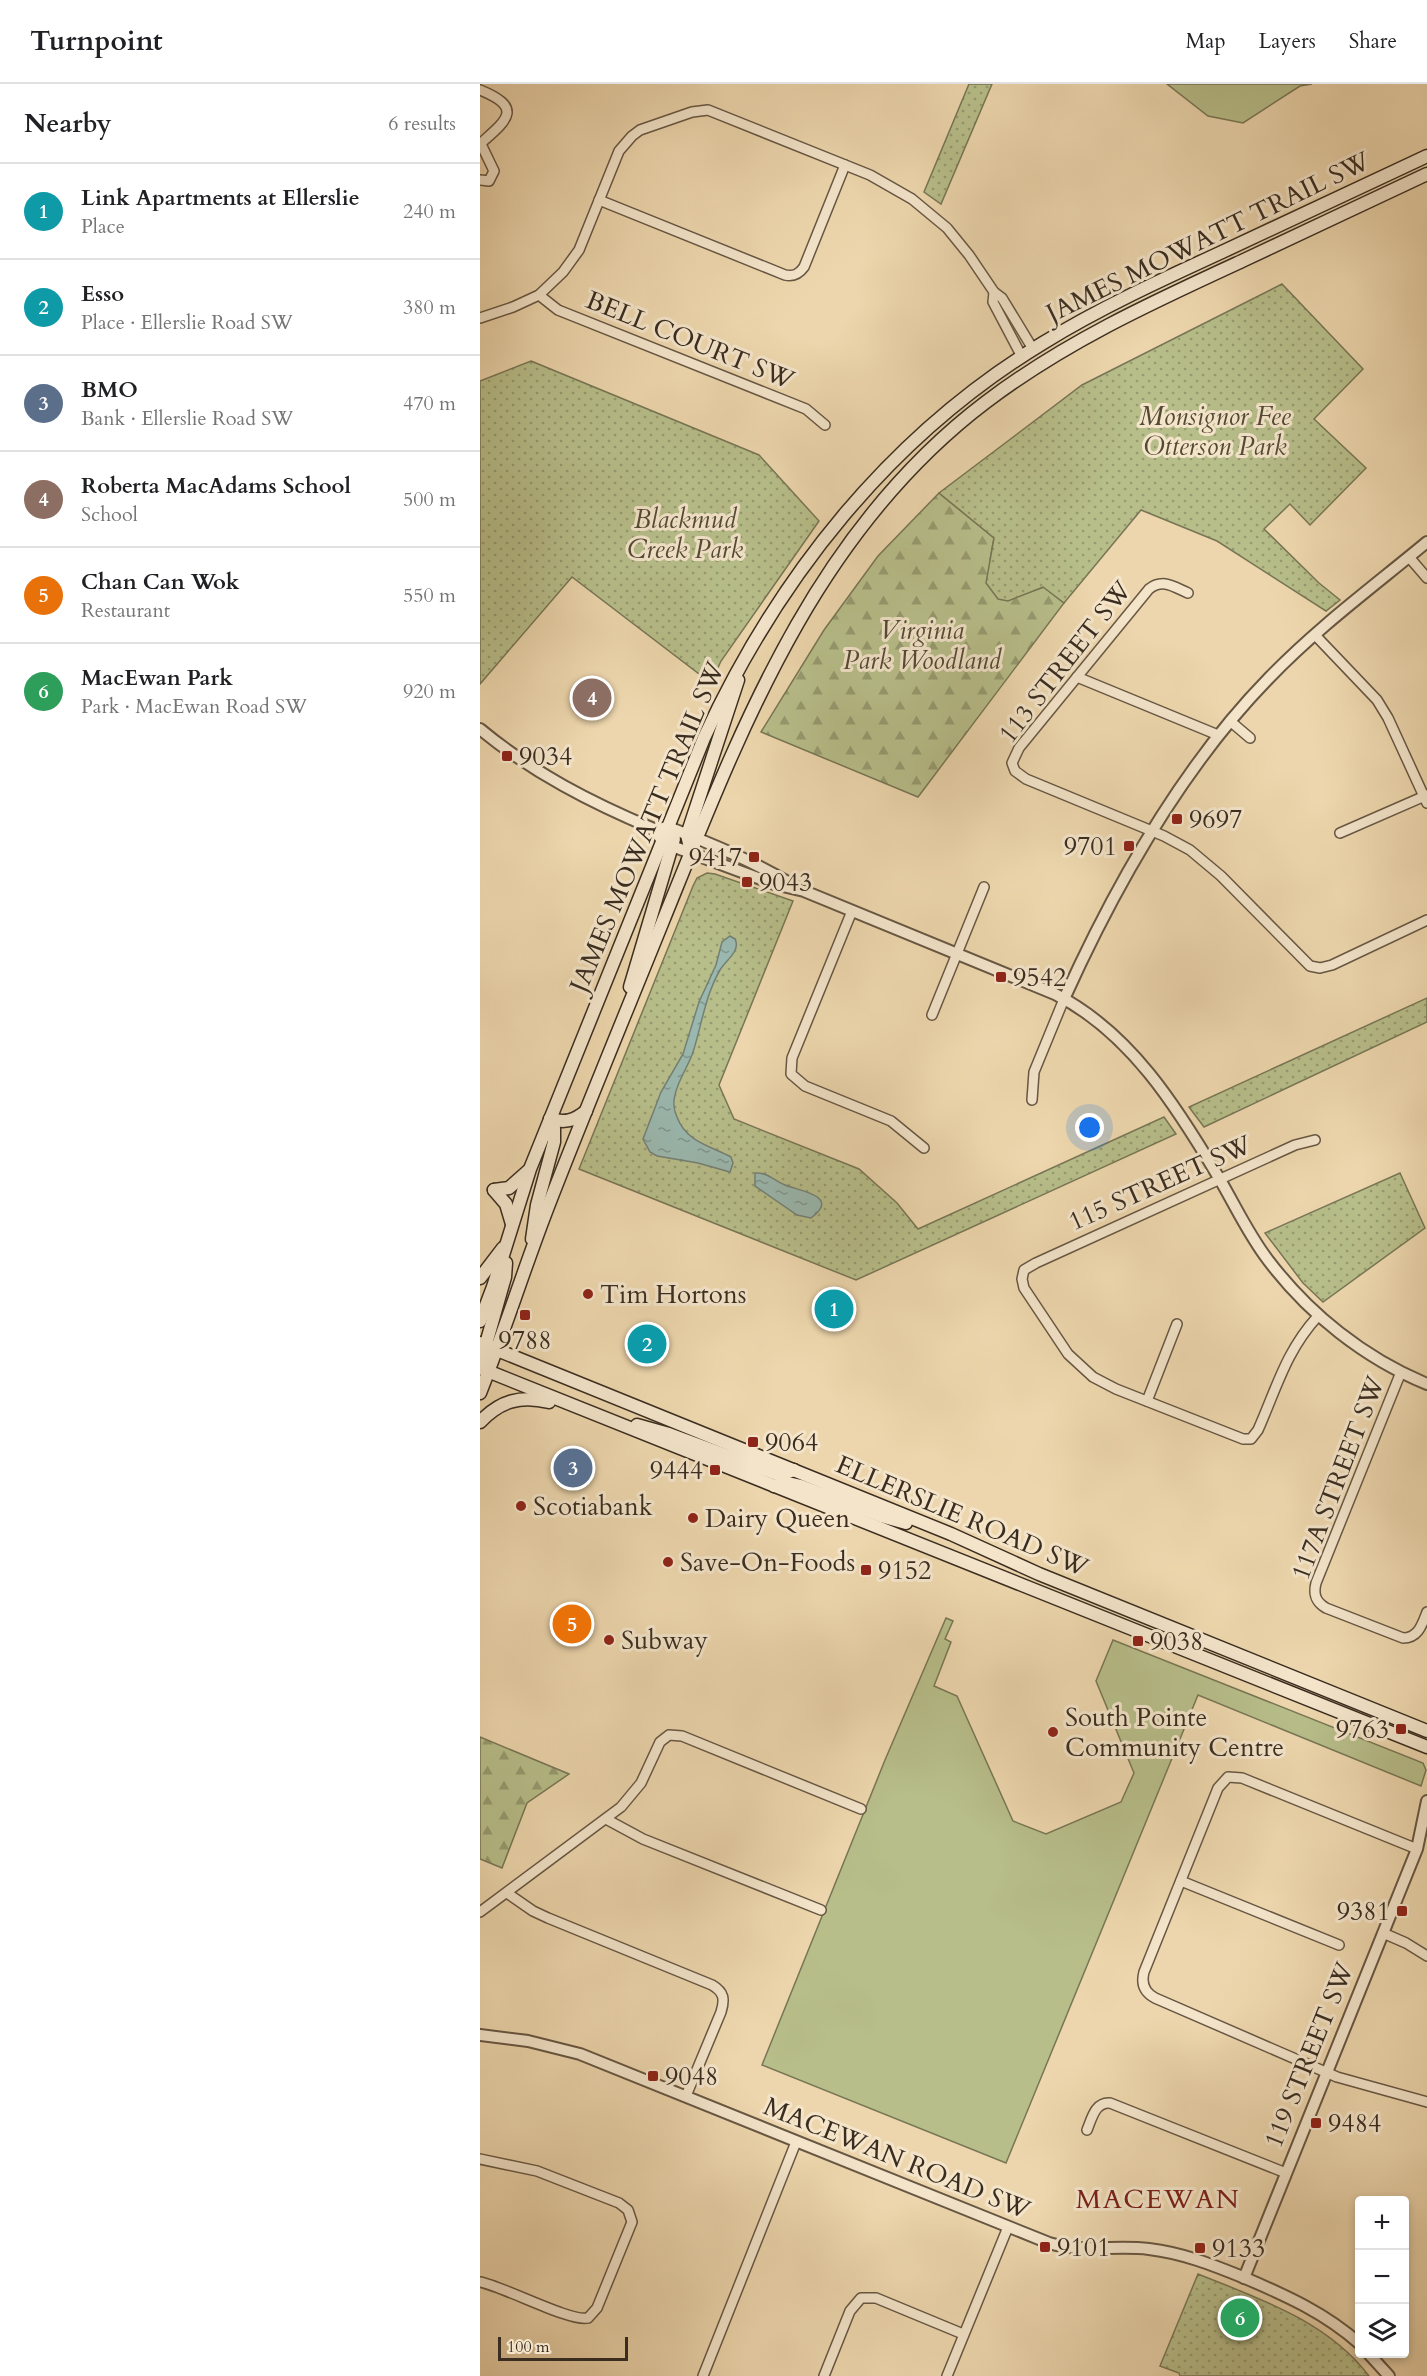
<!DOCTYPE html>
<html lang="en">
<head>
<meta charset="utf-8">
<style>
	:root { --surface:#fff; --page:#f6f6f6; --text:#202124; --muted:#757577; --line:#e0e0e0; --accent:#8f2418 }
	body { margin:0; font-family:Cardo,serif; background:var(--page); color:var(--text) }
	.controls { position:absolute; right:18px; bottom:18px; display:grid; overflow:hidden; border-radius:6px; box-shadow:0 3px 9px #0003 }
	.controls button { width:54px; height:54px; display:grid; place-items:center; padding:0; border:0; border-bottom:2px solid var(--line); background:var(--surface); color:var(--text); font:30px sans-serif }
	.scale { position:absolute; left:18px; bottom:15px; width:130px; box-sizing:border-box; padding-left:6px; border:3px solid #3a2d20; border-top:0; font-size:16px; line-height:21px; white-space:nowrap; color:#3a2d20; -webkit-text-stroke:4px #f3e4ca; paint-order:stroke }
	.you { position:absolute; left:610px; top:1044px; width:21px; height:21px; margin:-15px; border:4px solid #fff; border-radius:50%; background:#1a73e8; box-shadow:0 0 0 9px #1a73e833 }
	.badge { display:grid; place-items:center; width:39px; height:39px; border-radius:50%; background:var(--accent); color:#fff; font-size:20px; font-weight:700 }
	.pin { position:absolute; translate:-50% -50%; border:3px solid #fff; box-shadow:0 2px 6px #0006 }
	.list { margin:0; padding:0; list-style:none }
	h2 { display:flex; justify-content:space-between; align-items:center; height:78px; margin:0; padding:0 24px; font-size:26px }
	h2 small { font-size:20px; font-weight:400; color:var(--muted) }
	.list li { display:grid; grid-template-columns:39px 1fr auto; gap:18px; align-items:center; box-sizing:border-box; height:96px; padding:0 24px; border-top:2px solid var(--line) }
	.list b { display:block; font-size:22px; white-space:nowrap }
	.list p { margin:0; font-size:20px; white-space:nowrap; color:var(--muted) }
	.list em { font-size:20px; font-style:normal; color:var(--muted) }
	.icon { flex:none; width:33px; height:33px; fill:none; stroke:currentColor; stroke-width:2; stroke-linecap:round; stroke-linejoin:round }
	.map { position:relative; flex:none; width:947px; height:2292px; overflow:hidden }
	header { display:flex; align-items:center; gap:36px; box-sizing:border-box; height:84px; padding:0 30px; background:var(--surface); border-bottom:2px solid var(--line) }
	header strong { font-size:28px }
	nav { display:flex; gap:33px; margin-inline-start:auto; font-size:21px }
	main { display:flex }
	aside { flex:1; background:var(--surface) }
	.map>svg:first-child { display:block }
	.grass { fill:#b7be8a; stroke:#787655; stroke-width:1.5 }
	.forest { fill:url(#forest-firs); stroke:#787655; stroke-width:1.5 }
	.park { fill:url(#park-dots); stroke:#787655; stroke-width:1.5 }
	.water { fill:url(#water-ripples); stroke:#748076; stroke-width:1.5 }
	.lines { fill:none; stroke-linecap:round; stroke-linejoin:round }
	.minor-casing { stroke:#675743; stroke-width:12 }
	.tertiary-casing { stroke:#675743; stroke-width:14 }
	.secondary-casing { stroke:#3a2d20; stroke-width:15 }
	.minor { stroke:#f3e4ca; stroke-width:9 }
	.tertiary { stroke:#f3e4ca; stroke-width:10 }
	.secondary { stroke:#f3e4ca; stroke-width:12 }
	.poi-dot { fill:#8f2418; stroke:#f3e4ca; stroke-width:2 }
	.labels { text-anchor:middle; dominant-baseline:central; stroke-width:6; stroke-linejoin:round; paint-order:stroke }
	.street-label { font-size:26px; fill:#3a2d20; stroke:#f3e4ca }
	.park-label { font-size:26px; font-style:italic; fill:#534a35; stroke:#f3e4ca }
	.poi-label { font-size:26px; fill:#3a2d20; stroke:#f3e4ca; text-anchor:start }
	.neighbourhood-label { font-size:27px; letter-spacing:1.5px; fill:#7a1f14; stroke:#f3e4ca }
</style>
</head>
<body>
<header>
<strong>Turnpoint</strong>
<nav><a>Map</a><a>Layers</a><a>Share</a></nav>
</header>
<main>
<aside>
<h2>Nearby<small>6 results</small></h2>
<ul class="list">
<li><span class="badge" style="background:#0f9aa8">1</span><div><b>Link Apartments at Ellerslie</b><p>Place</p></div><em>240 m</em></li>
<li><span class="badge" style="background:#0f9aa8">2</span><div><b>Esso</b><p>Place · Ellerslie Road SW</p></div><em>380 m</em></li>
<li><span class="badge" style="background:#5c6f8a">3</span><div><b>BMO</b><p>Bank · Ellerslie Road SW</p></div><em>470 m</em></li>
<li><span class="badge" style="background:#8d6e63">4</span><div><b>Roberta MacAdams School</b><p>School</p></div><em>500 m</em></li>
<li><span class="badge" style="background:#e8710a">5</span><div><b>Chan Can Wok</b><p>Restaurant</p></div><em>550 m</em></li>
<li><span class="badge" style="background:#2e9e5b">6</span><div><b>MacEwan Park</b><p>Park · MacEwan Road SW</p></div><em>920 m</em></li>
</ul>
</aside>
<div class="map">
<svg width="947" height="2292" viewBox="0 0 947 2292">
	<defs>
		<pattern id="forest-firs" width="22" height="20" patternUnits="userSpaceOnUse" patternTransform="scale(1.5)"><rect width="22" height="20" fill="#b7be8a"/><path d="M5 1l3.5 6h-7zM16 11l3.5 6h-7z" fill="#969b70"/></pattern>
		<pattern id="park-dots" width="8" height="8" patternUnits="userSpaceOnUse" patternTransform="scale(1.5)"><rect width="8" height="8" fill="#b7be8a"/><path d="M2 2h.1M6 6h.1" fill="none" stroke="#969b70" stroke-width="1.8" stroke-linecap="round"/></pattern>
		<pattern id="water-ripples" width="26" height="14" patternUnits="userSpaceOnUse" patternTransform="scale(1.5)"><rect width="26" height="14" fill="#9ab8af"/><path d="M2 4q2-2 4 0t4 0M15 11q2-2 4 0t4 0" fill="none" stroke="#7f968e"/></pattern>
	</defs>
	<rect width="100%" height="100%" fill="#edd6ad"/>
	<filter id="stains"><feTurbulence type="fractalNoise" baseFrequency=".00333" numOctaves="4"/><feColorMatrix values="0 0 0 0 .2 0 0 0 0 .09 0 0 0 0 .02 0 0 0 .5 -.17"/></filter>
	<radialGradient id="worn" r=".72"><stop offset=".6" stop-color="#630" stop-opacity="0"/><stop offset="1" stop-color="#630" stop-opacity=".3"/></radialGradient>
	<!-- grass -->
	<g class="grass">
		<polygon points="687,0 832,0 820,2 763,39 728,32"/>
		<polygon points="466,1534 473,1537 465,1555 471,1558 454,1602 477,1612 533,1737 566,1750 641,1718 654,1689 616,1597 633,1556 943,1679 946,1686 941,1702 718,1611 526,2079 282,1981 405,1676"/>
	</g>
	<!-- forest -->
	<g class="forest">
		<polygon points="459,409 514,454 510,476 528,516 564,503 584,519 438,713 281,648 344,546 398,472"/>
		<polygon points="0,1653 89,1690 47,1719 22,1784 0,1775"/>
	</g>
	<!-- park -->
	<g class="park">
		<polygon points="489,0 512,0 461,120 444,108"/>
		<polygon points="802,200 883,285 834,335 886,384 830,441 810,420 784,445 839,499 860,516 846,527 737,457 661,426 584,519 563,503 528,517 518,515 506,499 514,454 459,409 602,301"/>
		<polygon points="51,277 279,371 339,437 241,577 231,599 92,493 0,600 0,297"/>
		<polygon points="227,789 235,790 313,817 239,1001 254,1035 379,1085 417,1119 438,1145 684,1033 696,1050 376,1196 99,1085 213,802 217,794"/>
		<polygon points="947,914 947,938 724,1043 709,1023"/>
		<polygon points="920,1089 945,1144 843,1218 823,1199 785,1149"/>
		<path d="M718 2190C780 2215 847 2237 889 2292H700L699 2289 680 2282Z"/>
	</g>
	<!-- water -->
	<g class="water">
		<path d="M250 852 255 855C261 867 246 876 240 886 225 912 222 940 213 968 208 983 198 996 195 1011 193 1018 194 1027 197 1033 206 1058 231 1062 251 1073L253 1079 250 1088 218 1079 177 1072 170 1068 163 1055 181 1008 203 970 219 918 236 881 242 858Z"/>
		<path d="M275 1089C287 1088 295 1097 305 1101 320 1107 361 1112 331 1134L317 1131 275 1102Z"/>
	</g>
	<g class="lines">
		<!-- minor casing -->
		<g class="minor-casing">
			<g id="minor">
				<path d="M0 6C44 24 27 36 0 60"/>
				<polyline points="0,96 9,97 14,87 1,60"/>
				<path d="M119 116 305 191C314 193 319 190 324 183L365 81"/>
				<polyline points="514,208 513,218 542,273"/>
				<polyline points="59,211 78,226 326,325 345,341"/>
				<polyline points="0,234 33,223 59,211 83,188 99,166 139,67 152,52 160,46 212,28 228,26 390,91 432,115 467,144 489,171 514,208 522,214 553,265"/>
				<polyline points="929,473 947,494"/>
				<path d="M708 509C694 503 683 494 669 505L539 664 532 679 535 687 546 695 684 752 710 766 741 792 830 882 840 884 852 881 947 836"/>
				<polyline points="835,551 897,616 908,634 947,719"/>
				<polyline points="597,593 738,651"/>
				<polyline points="750,637 770,654"/>
				<polyline points="860,749 947,711"/>
				<polyline points="372,827 312,974 311,990 325,1002 411,1037 444,1064"/>
				<polyline points="452,931 504,803"/>
				<polyline points="552,1016 554,988 584,915"/>
				<path d="M835 1056 815 1061 556 1179 544 1186 542 1195 544 1204 588 1270 613 1293 636 1305 763 1355H771L778 1346C797 1303 806 1267 838 1232"/>
				<path d="M921 1288 836 1499C833 1511 836 1518 846 1524L923 1554C938 1554 942 1541 947 1528"/>
				<polyline points="667,1317 697,1240"/>
				<polyline points="126,1735 163,1755 341,1826"/>
				<path d="M937 1765 762 1694 748 1693 738 1704 664 1888C661 1899 664 1908 675 1914L857 1993 947 2018"/>
				<polyline points="701,1797 859,1861"/>
				<path d="M27 1809 53 1827 68 1834 232 1901C244 1908 245 1915 241 1928L206 2012"/>
				<polyline points="0,1828 141,1723 161,1699 180,1658 189,1651 202,1652 381,1725"/>
				<polyline points="903,1849 926,1859 947,1872"/>
				<path d="M607 2046C612 2034 615 2018 630 2019L806 2089"/>
				<path d="M0 2075 57 2087 139 2119 148 2126 152 2138 117 2224 108 2234C90 2238 25 2203 0 2198"/>
				<polyline points="223,2292 316,2058"/>
				<polyline points="344,2292 370,2227 381,2214 396,2214 483,2250"/>
				<polyline points="467,2292 528,2143"/>
			</g>
		</g>
		<!-- tertiary casing -->
		<g class="tertiary-casing">
			<g id="tertiary">
				<path d="M0 645C53 689 112 719 174 745"/>
				<path d="M183 744 188 743C232 760 273 777 313 801"/>
				<path d="M174 745 182 757 192 762 294 800 324 807 575 910C650 948 697 1023 739 1094 755 1121 768 1150 788 1176 829 1230 884 1274 947 1300"/>
				<path d="M584 915C635 802 702 683 789 594 837 544 894 502 947 458"/>
				<path d="M0 1951 48 1957 100 1970 569 2159C603 2169 635 2161 669 2165 703 2169 733 2181 765 2194 807 2212 845 2229 880 2260"/>
				<polyline points="764,2194 937,1765 947,1717"/>
				<polyline points="889,2270 909,2292"/>
			</g>
		</g>
		<!-- secondary casing -->
		<g class="secondary-casing">
			<g id="secondary">
				<polyline points="211,768 207,751 258,596"/>
				<polyline points="150,903 194,755 188,743"/>
				<path d="M70 1035C85 1039 94 1037 106 1027"/>
				<polyline points="14,1106 29,1104 48,1087"/>
				<polyline points="14,1106 26,1120 32,1140"/>
				<polyline points="52,1155 57,1121 74,1058 74,1044 70,1035"/>
				<polyline points="0,1194 23,1164"/>
				<path d="M0 1237 13 1203 50 1085 224 654C298 493 410 352 563 259 620 224 681 196 742 168 811 136 879 104 947 72"/>
				<polyline points="0,1259 471,1450 559,1490 947,1647"/>
				<polyline points="0,1284 947,1663"/>
				<polyline points="9,1288 4,1280 4,1267 25,1193 26,1179"/>
				<path d="M0 1309C23 1251 42 1191 64 1133 102 1034 143 936 183 837 261 645 334 448 506 318 585 258 673 218 762 177 824 148 885 119 947 90"/>
				<path d="M0 1338C20 1317 40 1311 69 1318"/>
				<polyline points="157,1341 189,1350 299,1391 314,1386"/>
				<polyline points="294,1402 308,1399 321,1402 401,1432 426,1439"/>
			</g>
		</g>
		<!-- minor -->
		<use href="#minor" class="minor"/>
		<!-- tertiary -->
		<use href="#tertiary" class="tertiary"/>
		<!-- secondary -->
		<use href="#secondary" class="secondary"/>
	</g>
	<!-- markers -->
	<g class="poi-dot">
		<rect x="21" y="666" width="12" height="12" rx="3"/>
		<rect x="691" y="729" width="12" height="12" rx="3"/>
		<rect x="643" y="756" width="12" height="12" rx="3"/>
		<rect x="268" y="767" width="12" height="12" rx="3"/>
		<rect x="261" y="792" width="12" height="12" rx="3"/>
		<rect x="515" y="887" width="12" height="12" rx="3"/>
		<circle cx="108" cy="1210" r="6"/>
		<rect x="39" y="1225" width="12" height="12" rx="3"/>
		<rect x="267" y="1352" width="12" height="12" rx="3"/>
		<rect x="229" y="1380" width="12" height="12" rx="3"/>
		<circle cx="41" cy="1422" r="6"/>
		<circle cx="213" cy="1434" r="6"/>
		<circle cx="188" cy="1478" r="6"/>
		<rect x="380" y="1480" width="12" height="12" rx="3"/>
		<circle cx="129" cy="1556" r="6"/>
		<rect x="652" y="1551" width="12" height="12" rx="3"/>
		<rect x="915" y="1639" width="12" height="12" rx="3"/>
		<circle cx="573" cy="1648" r="6"/>
		<rect x="916" y="1821" width="12" height="12" rx="3"/>
		<rect x="167" y="1986" width="12" height="12" rx="3"/>
		<rect x="830" y="2033" width="12" height="12" rx="3"/>
		<rect x="559" y="2157" width="12" height="12" rx="3"/>
		<rect x="714" y="2158" width="12" height="12" rx="3"/>
	</g>
	<g class="labels">
		<!-- street labels -->
		<g class="street-label">
			<text transform="translate(728 153) rotate(-26)">JAMES MOWATT TRAIL SW</text>
			<text transform="translate(210 256) rotate(22)">BELL COURT SW</text>
			<text transform="translate(585 578) rotate(-52)">113 STREET SW</text>
			<text transform="translate(167 743) rotate(-67)">JAMES MOWATT TRAIL SW</text>
			<text transform="translate(680 1099) rotate(-24)">115 STREET SW</text>
			<text transform="translate(858 1394) rotate(-69)">117A STREET SW</text>
			<text transform="translate(482 1432) rotate(23)">ELLERSLIE ROAD SW</text>
			<text transform="translate(829 1971) rotate(-68)">119 STREET SW</text>
			<text transform="translate(417 2074) rotate(22)">MACEWAN ROAD SW</text>
		</g>
		<!-- park labels -->
		<g class="park-label">
			<text x="735" y="332">Monsignor Fee<tspan x="735" dy="30">Otterson Park</tspan></text>
			<text x="205" y="435">Blackmud<tspan x="205" dy="30">Creek Park</tspan></text>
			<text x="442" y="546">Virginia<tspan x="442" dy="30">Park Woodland</tspan></text>
		</g>
		<!-- poi labels -->
		<g class="poi-label">
			<text x="39" y="672">9034</text>
			<text x="709" y="735">9697</text>
			<text x="637" y="762" text-anchor="end">9701</text>
			<text x="262" y="773" text-anchor="end">9417</text>
			<text x="279" y="798">9043</text>
			<text x="533" y="893">9542</text>
			<text x="120" y="1210">Tim Hortons</text>
			<text x="45" y="1256" text-anchor="middle">9788</text>
			<text x="285" y="1358">9064</text>
			<text x="223" y="1386" text-anchor="end">9444</text>
			<text x="53" y="1422">Scotiabank</text>
			<text x="225" y="1434">Dairy Queen</text>
			<text x="200" y="1478">Save-On-Foods</text>
			<text x="398" y="1486">9152</text>
			<text x="141" y="1556">Subway</text>
			<text x="670" y="1557">9038</text>
			<text x="585" y="1633">South Pointe<tspan x="585" dy="30">Community Centre</tspan></text>
			<text x="909" y="1645" text-anchor="end">9763</text>
			<text x="910" y="1827" text-anchor="end">9381</text>
			<text x="185" y="1992">9048</text>
			<text x="848" y="2039">9484</text>
			<text x="577" y="2163">9101</text>
			<text x="732" y="2164">9133</text>
		</g>
		<!-- neighbourhood labels -->
		<g class="neighbourhood-label">
			<text x="678" y="2115">MACEWAN</text>
		</g>
	</g>
	<rect width="100%" height="100%" filter="url(#stains)"/>
	<rect width="100%" height="100%" fill="url(#worn)"/>
</svg>
<div class="controls">
<button>+</button>
<button>−</button>
<button><svg class="icon" aria-label="layers" viewBox="0 0 24 24"><path d="M12 4l9 5-9 5-9-5zM3 14l9 5 9-5"/></svg></button>
</div>
<div class="scale">100 m</div>
<div class="you"></div>
<div class="pin badge" style="left:354px;top:1225px;background:#0f9aa8">1</div>
<div class="pin badge" style="left:167px;top:1260px;background:#0f9aa8">2</div>
<div class="pin badge" style="left:93px;top:1384px;background:#5c6f8a">3</div>
<div class="pin badge" style="left:112px;top:614px;background:#8d6e63">4</div>
<div class="pin badge" style="left:92px;top:1540px;background:#e8710a">5</div>
<div class="pin badge" style="left:760px;top:2234px;background:#2e9e5b">6</div>
</div>
</main>
</body>
</html>
